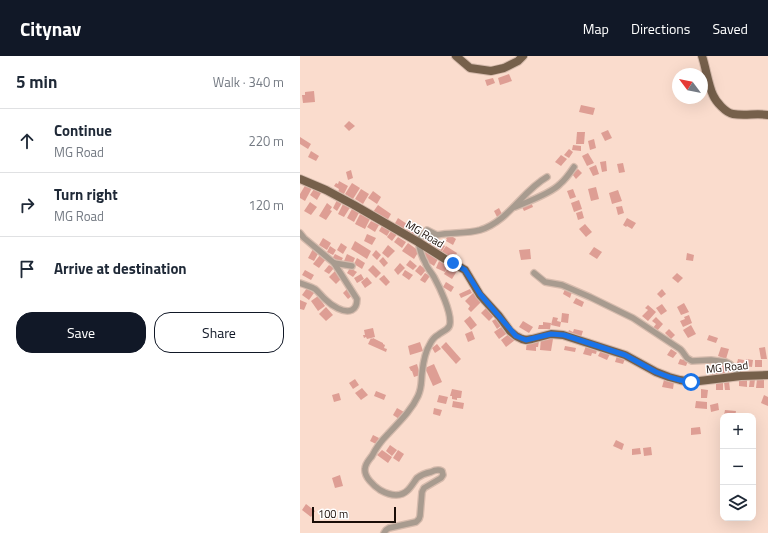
<!DOCTYPE html>
<html lang="en">
<head>
<meta charset="utf-8">
<style>
	:root { --surface:#fff; --page:#f6f6f7; --text:#1f2937; --muted:#747a83; --line:#e0e1e3; --accent:#111827 }
	body { margin:0; font-family:"Titillium Web",sans-serif; background:var(--page); color:var(--text) }
	.controls { position:absolute; right:12px; bottom:12px; display:grid; overflow:hidden; border-radius:8px; box-shadow:0 4px 16px #0002 }
	.controls button { width:36px; height:36px; display:grid; place-items:center; padding:0; border:0; border-bottom:1px solid var(--line); background:var(--surface); color:var(--text); font:20px sans-serif }
	.compass { position:absolute; left:372px; top:12px; width:36px; height:36px; border-radius:50%; background:var(--surface); box-shadow:0 4px 16px #0002; rotate:302deg }
	.scale { position:absolute; left:12px; bottom:10px; width:84px; box-sizing:border-box; padding-left:4px; border:2px solid #1a0d07; border-top:0; font-size:11px; line-height:14px; white-space:nowrap; color:#1a0d07; -webkit-text-stroke:3px #fff; paint-order:stroke }
	.stop { position:absolute; width:12px; height:12px; margin:-9px; border:3px solid #1a73e8; border-radius:50%; background:#fff }
	.stop.end { background:#1a73e8; border-color:#fff; box-shadow:0 1px 4px #0008 }
	.list { margin:0; padding:0; list-style:none }
	h2 { display:flex; justify-content:space-between; align-items:center; height:52px; margin:0; padding:0 16px; font-size:17px }
	h2 small { font-size:13px; font-weight:400; color:var(--muted) }
	.list li { display:grid; grid-template-columns:26px 1fr auto; gap:12px; align-items:center; box-sizing:border-box; height:64px; padding:0 16px; border-top:1px solid var(--line) }
	.list b { display:block; font-size:15px; white-space:nowrap }
	.list p { margin:0; font-size:13px; white-space:nowrap; color:var(--muted) }
	.list em { font-size:13px; font-style:normal; color:var(--muted) }
	.actions { display:flex; gap:8px; padding:12px 16px }
	.actions a { flex:1; padding:9px 0; border:1px solid var(--accent); border-radius:16px; text-align:center; font-size:14px; color:var(--accent) }
	.actions .main { background:var(--accent); color:#fff }
	.icon { flex:none; width:22px; height:22px; fill:none; stroke:currentColor; stroke-width:2; stroke-linecap:round; stroke-linejoin:round }
	.map { position:relative; flex:none; width:468px; height:477px; overflow:hidden }
	header { display:flex; align-items:center; gap:24px; box-sizing:border-box; height:56px; padding:0 20px; background:var(--accent); color:#fff }
	header strong { font-size:19px }
	nav { display:flex; gap:22px; margin-inline-start:auto; font-size:14px }
	main { display:flex }
	aside { flex:1; background:var(--surface) }
	.map>svg:first-child { display:block }
	.building { fill:#de9e94 }
	.lines { fill:none; stroke-linecap:round; stroke-linejoin:round }
	.street-casing { stroke:#d6bbad; stroke-width:8 }
	.primary-casing { stroke:#d6bbad; stroke-width:10 }
	.street { stroke:#a89b8f; stroke-width:5.5 }
	.primary { stroke:#76604b; stroke-width:8 }
	.route { stroke:#1a73e8; stroke-width:5 }
	.labels { text-anchor:middle; dominant-baseline:central; stroke-width:3; stroke-linejoin:round; paint-order:stroke }
	.street-label { font-size:11px; fill:#1a0d07; stroke:#fff }
</style>
</head>
<body>
<header>
<strong>Citynav</strong>
<nav><a>Map</a><a>Directions</a><a>Saved</a></nav>
</header>
<main>
<aside>
<h2>5 min<small>Walk · 340 m</small></h2>
<ul class="list">
<li><svg class="icon" aria-label="ahead" viewBox="0 0 24 24"><path d="M12 20V5M6 11l6-6 6 6"/></svg><div><b>Continue</b><p>MG Road</p></div><em>220 m</em></li>
<li><svg class="icon" aria-label="right" viewBox="0 0 24 24"><path d="M7 20v-9h11M14 6l5 5-5 5"/></svg><div><b>Turn right</b><p>MG Road</p></div><em>120 m</em></li>
<li><svg class="icon" aria-label="arrive" viewBox="0 0 24 24"><path d="M6 21V4h12l-3 4 3 4H6"/></svg><div><b>Arrive at destination</b></div></li>
</ul>
<div class="actions"><a class="main">Save</a><a>Share</a></div>
</aside>
<div class="map">
<svg width="468" height="477" viewBox="0 0 468 477">
	<rect width="100%" height="100%" fill="#fadccd"/>
	<!-- building -->
	<g class="building">
		<polygon points="209,18 212,25 200,29 198,22"/>
		<polygon points="193,22 195,27 187,30 185,24"/>
		<polygon points="14,35 15,46 3,47 2,39 5,39 5,36"/>
		<polygon points="281,49 295,52 293,59 279,56"/>
		<polygon points="49,65 55,70 49,75 44,70"/>
		<polygon points="308,74 312,82 305,85 301,77"/>
		<polygon points="277,76 285,76 284,88 276,88"/>
		<polygon points="0,81 11,88 8,93 0,88"/>
		<polygon points="294,83 296,92 290,94 288,85"/>
		<polygon points="273,89 281,90 281,95 272,94"/>
		<polygon points="269,93 273,96 269,102 264,99"/>
		<polygon points="11,95 19,100 16,105 8,101"/>
		<polygon points="288,97 294,107 287,110 282,100"/>
		<polygon points="261,99 267,103 261,110 255,106"/>
		<polygon points="306,105 307,115 302,116 300,106"/>
		<polygon points="323,107 325,116 319,117 317,108"/>
		<polygon points="296,109 299,118 293,120 289,112"/>
		<polygon points="278,113 282,117 276,123 272,118"/>
		<polygon points="51,114 53,122 48,124 46,116"/>
		<polygon points="39,125 48,130 44,138 38,136 39,133 34,130 36,127 38,128"/>
		<polygon points="52,127 60,132 53,143 45,138"/>
		<polygon points="6,128 12,132 5,145 0,142 0,138"/>
		<polygon points="296,131 299,143 291,145 288,133"/>
		<polygon points="14,133 21,137 17,144 10,139"/>
		<polygon points="61,133 69,138 63,148 55,143"/>
		<polygon points="273,133 276,141 270,143 267,135"/>
		<polygon points="318,134 322,145 312,148 309,137"/>
		<polygon points="73,135 81,141 77,148 68,142"/>
		<polygon points="37,144 42,147 37,155 33,152"/>
		<polygon points="279,144 282,153 274,156 271,147"/>
		<polygon points="10,146 17,151 11,159 4,155"/>
		<polygon points="44,146 51,150 44,161 38,158"/>
		<polygon points="231,146 233,151 224,155 222,151"/>
		<polygon points="27,147 32,151 30,154 32,155 26,164 19,160"/>
		<polygon points="78,149 91,158 87,165 73,156"/>
		<polygon points="322,150 324,157 318,159 316,151"/>
		<polygon points="53,151 60,155 54,166 47,162"/>
		<polygon points="199,152 203,160 198,163 194,155"/>
		<polygon points="282,155 284,162 278,164 276,157"/>
		<polygon points="60,158 70,163 65,173 55,168"/>
		<polygon points="98,162 107,168 103,174 94,169"/>
		<polygon points="327,162 336,167 332,173 327,170 326,171 323,169"/>
		<polygon points="71,165 79,169 75,176 67,171"/>
		<polygon points="83,168 91,173 87,180 79,175"/>
		<polygon points="285,168 292,176 286,181 279,173"/>
		<polygon points="110,169 121,176 116,183 105,176"/>
		<polygon points="92,174 98,177 92,185 87,181"/>
		<polygon points="67,178 76,182 72,189 64,185"/>
		<polygon points="127,178 135,183 131,190 122,184"/>
		<polygon points="150,179 156,183 153,189 146,185 147,183 146,183 148,180 149,181"/>
		<polygon points="98,181 106,186 102,192 94,186"/>
		<polygon points="23,182 31,187 27,194 19,189"/>
		<polygon points="136,184 145,190 141,197 132,191"/>
		<polygon points="55,185 71,195 67,203 51,193"/>
		<polygon points="41,187 47,191 43,198 37,194"/>
		<polygon points="108,187 119,195 114,203 102,195"/>
		<polygon points="88,189 95,195 88,202 82,197"/>
		<polygon points="30,190 36,194 33,199 27,196"/>
		<polygon points="146,190 157,197 153,204 141,197"/>
		<polygon points="294,191 302,196 297,203 289,198"/>
		<polygon points="13,193 19,196 14,205 8,202"/>
		<polygon points="230,193 231,203 221,204 219,194"/>
		<polygon points="76,194 81,199 77,204 72,199"/>
		<polygon points="126,195 138,203 134,210 126,205 127,203 123,200"/>
		<polygon points="387,197 394,199 393,205 386,204"/>
		<polygon points="35,198 43,202 40,207 32,203"/>
		<polygon points="47,198 55,202 52,209 44,205"/>
		<polygon points="20,199 26,203 19,212 13,208"/>
		<polygon points="83,201 88,207 84,211 79,205"/>
		<polygon points="57,202 65,207 62,213 54,208"/>
		<polygon points="110,204 117,210 113,214 106,209"/>
		<polygon points="139,205 148,209 145,216 136,212"/>
		<polygon points="100,207 105,212 98,219 94,214"/>
		<polygon points="29,209 34,212 29,218 24,215"/>
		<polygon points="73,209 81,217 76,222 68,214"/>
		<polygon points="120,209 126,214 121,220 115,215"/>
		<polygon points="149,210 157,215 152,223 144,218"/>
		<polygon points="50,212 57,216 53,221 47,217"/>
		<polygon points="5,214 14,219 11,224 2,219"/>
		<polygon points="105,214 113,219 109,224 102,219"/>
		<polygon points="35,215 42,222 36,228 29,221"/>
		<polygon points="125,217 130,220 125,227 120,224"/>
		<polygon points="377,217 383,222 378,227 372,222"/>
		<polygon points="61,218 64,223 57,227 54,222"/>
		<polygon points="84,219 90,226 86,230 79,223"/>
		<polygon points="67,221 72,227 65,232 61,226"/>
		<polygon points="146,226 154,231 151,236 143,231"/>
		<polygon points="7,232 14,237 9,244 2,239"/>
		<polygon points="47,233 53,239 48,243 43,237"/>
		<polygon points="170,233 172,237 161,242 159,238"/>
		<polygon points="265,233 272,236 270,242 263,238"/>
		<polygon points="362,233 366,238 361,242 357,238"/>
		<polygon points="174,236 182,245 171,256 168,253 170,250 165,245"/>
		<polygon points="18,240 25,250 18,255 11,245"/>
		<polygon points="276,242 284,246 282,251 273,247"/>
		<polygon points="0,244 7,247 4,254 0,253"/>
		<polygon points="384,247 389,256 381,259 377,251"/>
		<polygon points="362,248 367,255 361,259 356,252"/>
		<polygon points="348,249 356,256 348,265 342,260 348,254 345,252"/>
		<polygon points="26,251 33,259 26,265 19,258"/>
		<polygon points="187,251 195,259 189,265 181,257"/>
		<polygon points="262,257 269,258 268,267 261,266"/>
		<polygon points="389,259 392,267 383,271 380,265 385,263 384,261"/>
		<polygon points="170,260 177,269 171,274 164,265"/>
		<polygon points="253,261 258,262 257,265 261,266 260,271 251,269"/>
		<polygon points="356,261 363,268 357,275 353,272 356,268 352,265"/>
		<polygon points="197,262 202,269 197,273 192,265"/>
		<polygon points="223,265 233,271 229,277 219,271"/>
		<polygon points="243,266 251,267 250,273 238,273 239,269 243,269"/>
		<polygon points="204,269 209,276 199,283 194,276"/>
		<polygon points="391,269 396,278 388,282 383,274"/>
		<polygon points="73,272 75,281 67,283 66,281 64,282 63,279 65,279 64,274"/>
		<polygon points="274,273 283,275 281,281 268,277 269,274 273,276"/>
		<polygon points="369,273 375,279 371,283 365,277"/>
		<polygon points="172,275 175,283 168,286 165,278"/>
		<polygon points="210,277 215,284 206,291 201,284"/>
		<polygon points="409,279 418,282 416,287 407,284"/>
		<polygon points="71,282 72,283 73,282 83,287 83,288 85,289 84,292 87,293 86,296 68,288"/>
		<polygon points="241,282 253,283 251,295 240,294"/>
		<polygon points="227,284 239,285 238,291 236,291 236,295 226,294"/>
		<polygon points="120,286 123,295 110,299 108,290"/>
		<polygon points="146,286 161,303 156,308 141,291"/>
		<polygon points="137,288 141,293 135,297 132,292"/>
		<polygon points="265,290 276,292 275,296 264,294"/>
		<polygon points="286,290 297,294 296,298 292,297 291,300 283,298"/>
		<polygon points="421,291 429,293 426,303 418,300"/>
		<polygon points="465,291 467,303 461,303 459,292"/>
		<polygon points="371,293 377,297 373,302 367,299"/>
		<polygon points="301,294 310,298 307,304 298,300"/>
		<polygon points="317,300 325,303 323,308 315,306"/>
		<polygon points="380,303 388,305 386,310 378,308"/>
		<polygon points="438,303 444,304 443,312 436,311"/>
		<polygon points="446,303 453,304 452,311 445,310"/>
		<rect x="455" y="304" width="7" height="7"/>
		<polygon points="117,308 120,319 114,321 112,315 111,315 109,311"/>
		<polygon points="134,308 142,326 133,330 125,312"/>
		<polygon points="425,308 425,309 430,308 431,316 426,316 426,317 412,319 411,309"/>
		<polygon points="55,323 59,329 53,333 49,327"/>
		<polygon points="439,323 447,323 447,331 439,330"/>
		<polygon points="450,323 455,323 454,331 449,331"/>
		<polygon points="457,323 464,324 464,332 456,332"/>
		<polygon points="364,324 374,326 373,333 362,331"/>
		<polygon points="429,325 430,334 425,334 424,326"/>
		<rect x="416" y="326" width="7" height="8"/>
		<polygon points="62,332 68,339 61,344 55,337"/>
		<polygon points="152,333 162,335 161,342 157,342 157,344 152,343 152,340 150,340"/>
		<polygon points="401,333 408,334 407,342 401,342"/>
		<polygon points="76,335 86,339 84,344 74,340"/>
		<polygon points="39,337 41,344 34,346 32,339"/>
		<polygon points="139,339 148,341 146,348 137,346"/>
		<polygon points="464,339 468,341 468,350 461,347"/>
		<polygon points="153,345 164,347 163,353 152,351"/>
		<polygon points="396,345 407,346 407,353 395,352"/>
		<polygon points="418,347 419,354 411,356 410,349"/>
		<polygon points="97,352 104,356 99,363 93,359"/>
		<polygon points="134,352 142,354 140,360 133,358"/>
		<polygon points="425,354 436,355 435,360 424,359"/>
		<polygon points="400,371 401,378 391,379 391,372"/>
		<polygon points="73,379 79,382 76,388 70,385"/>
		<polygon points="316,384 324,388 322,394 313,390"/>
		<polygon points="90,389 97,394 92,400 86,395"/>
		<polygon points="351,391 352,399 344,400 343,392"/>
		<polygon points="340,392 341,398 332,399 332,393"/>
		<polygon points="82,394 92,401 88,407 77,399"/>
		<polygon points="98,394 104,398 99,406 93,402"/>
		<polygon points="40,419 43,430 35,432 32,422"/>
		<polygon points="6,448 15,455 11,461 2,454"/>
	</g>
	<g class="lines">
		<!-- street casing -->
		<g class="street-casing">
			<g id="street">
				<path d="M215 151C227 146 252 137 260 128 266 123 270 117 274 111"/>
				<polyline points="0,177 4,182 34,207 52,210"/>
				<polyline points="234,217 245,226 262,229 290,241 333,262 380,293 382,295 387,302 392,305 411,304 426,306 430,308 434,313 441,320"/>
				<path d="M0 227C5 229 10 230 15 233 19 236 22 241 26 244 31 249 44 258 52 254 56 252 57 248 57 243L34 207"/>
				<path d="M84 477 86 474 89 472 116 466 119 463 120 460 122 436 124 432 141 422 143 419 142 415C138 413 135 414 131 416 126 417 121 419 117 422 114 426 111 431 108 434 100 442 89 439 80 434 74 430 64 421 65 413 65 408 69 404 72 400 76 392 82 384 88 378 99 366 111 355 118 340 122 331 121 327 122 317 123 308 125 296 130 288 132 284 134 281 138 279 142 275 150 274 150 267 151 255 140 232 134 221 131 216 127 212 125 206 121 200 120 193 118 186L121 180 127 174 137 179C151 176 166 178 180 174 209 165 222 135 247 121"/>
			</g>
		</g>
		<!-- primary casing -->
		<g class="primary-casing">
			<g id="primary">
				<polyline points="156,0 170,12 191,15 204,12 218,5 223,0"/>
				<path d="M402 0C406 12 408 28 413 39 416 46 426 57 433 58 445 60 457 57 468 59"/>
				<polyline points="0,123 26,134 54,149 118,186 145,203 153,207 165,214 180,239 199,260 210,275 216,280 222,283 226,284 232,283 251,278 263,279 325,299 356,316 369,321 380,324 391,326 441,320 468,319"/>
			</g>
		</g>
		<!-- street -->
		<use href="#street" class="street"/>
		<!-- primary -->
		<use href="#primary" class="primary"/>
	</g>
	<g class="lines">
		<!-- route -->
		<polyline class="route" points="153,207 165,214 180,238 216,280 226,284 251,278 264,279 325,299 356,316 369,321 380,324 391,326"/>
	</g>
	<g class="labels">
		<!-- street labels -->
		<g class="street-label">
			<text transform="translate(125 178) rotate(31)">MG Road</text>
			<text transform="translate(427 311) rotate(-6)">MG Road</text>
		</g>
	</g>
</svg>
<div class="controls">
<button>+</button>
<button>−</button>
<button><svg class="icon" aria-label="layers" viewBox="0 0 24 24"><path d="M12 4l9 5-9 5-9-5zM3 14l9 5 9-5"/></svg></button>
</div>
<svg class="compass" viewBox="-18 -18 36 36"><path d="M0-13l5 13h-10z" fill="#e53935"/><path d="M0 13l5-13h-10z" fill="#747a83"/></svg>
<div class="scale">100 m</div>
<div class="stop" style="left:391px;top:326px"></div>
<div class="stop end" style="left:153px;top:207px"></div>
</div>
</main>
</body>
</html>
